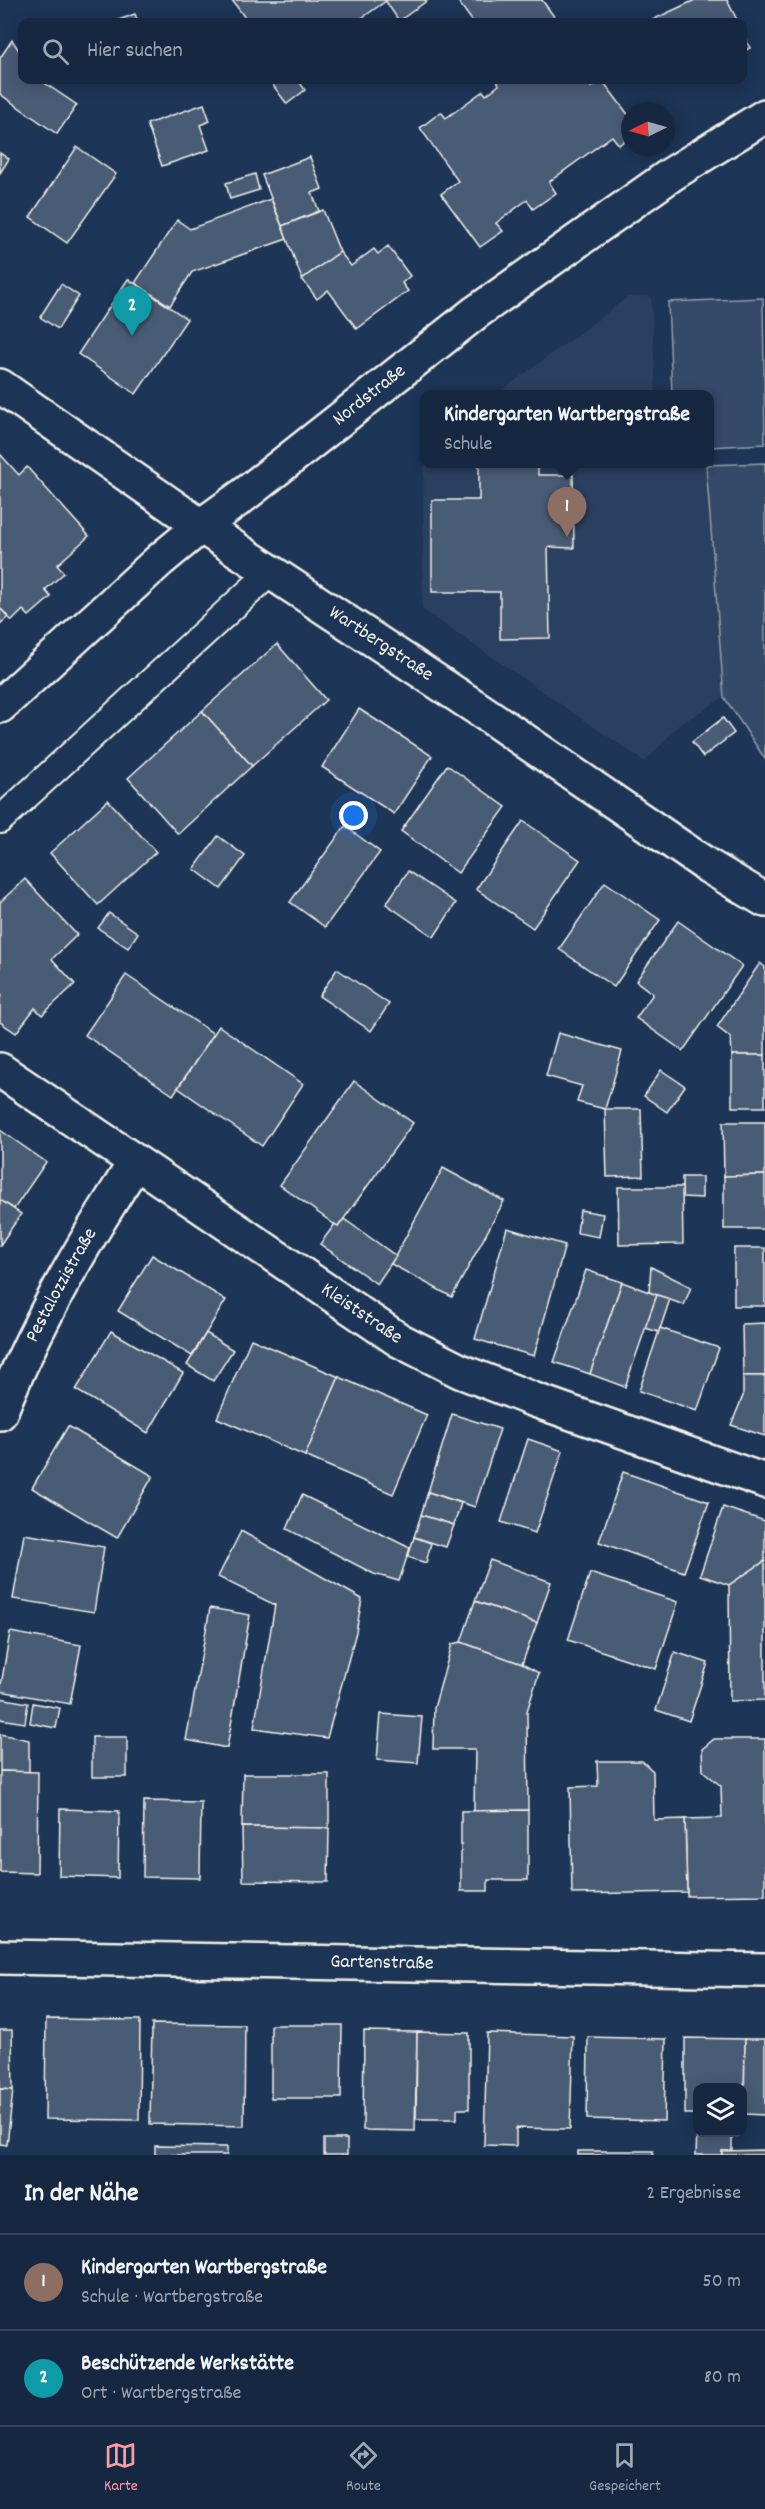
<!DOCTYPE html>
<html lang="de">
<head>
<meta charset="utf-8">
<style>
	:root { --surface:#162841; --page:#1f3048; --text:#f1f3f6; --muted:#9ea6b1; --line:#35445a; --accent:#ff9aa2 }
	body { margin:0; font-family:Dekko,sans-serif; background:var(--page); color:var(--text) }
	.controls { position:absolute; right:18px; bottom:18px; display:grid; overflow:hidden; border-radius:12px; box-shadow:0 3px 15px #0003 }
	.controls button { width:54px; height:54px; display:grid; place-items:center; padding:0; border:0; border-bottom:2px solid var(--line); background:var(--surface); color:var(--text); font:30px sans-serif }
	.compass { position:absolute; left:621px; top:102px; width:54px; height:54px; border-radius:50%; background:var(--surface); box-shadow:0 3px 15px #0003; rotate:265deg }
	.you { position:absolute; left:354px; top:816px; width:21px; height:21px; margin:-15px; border:4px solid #fff; border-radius:50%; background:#1a73e8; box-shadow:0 0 0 9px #1a73e833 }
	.badge { display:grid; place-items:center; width:39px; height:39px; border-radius:50%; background:var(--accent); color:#fff; font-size:20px; font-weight:700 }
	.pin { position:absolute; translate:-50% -50px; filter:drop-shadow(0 2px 3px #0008) }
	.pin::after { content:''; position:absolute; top:32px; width:21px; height:18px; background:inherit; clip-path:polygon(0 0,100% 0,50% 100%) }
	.popup { position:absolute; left:420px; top:390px; width:294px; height:78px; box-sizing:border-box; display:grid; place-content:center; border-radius:12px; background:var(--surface); filter:drop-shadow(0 2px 4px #0005); font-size:20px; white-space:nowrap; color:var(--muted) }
	.popup b { font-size:22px; color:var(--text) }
	.popup::after { content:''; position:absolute; left:50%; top:100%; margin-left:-12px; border:12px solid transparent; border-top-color:var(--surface) }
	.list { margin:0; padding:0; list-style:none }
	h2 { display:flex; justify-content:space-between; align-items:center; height:78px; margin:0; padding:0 24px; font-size:26px }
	h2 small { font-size:20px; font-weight:400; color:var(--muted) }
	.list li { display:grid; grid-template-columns:39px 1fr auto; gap:18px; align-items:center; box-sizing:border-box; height:96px; padding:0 24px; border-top:2px solid var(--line) }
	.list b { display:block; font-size:22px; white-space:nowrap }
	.list p { margin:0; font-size:20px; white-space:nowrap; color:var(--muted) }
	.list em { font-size:20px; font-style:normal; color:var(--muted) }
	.icon { flex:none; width:33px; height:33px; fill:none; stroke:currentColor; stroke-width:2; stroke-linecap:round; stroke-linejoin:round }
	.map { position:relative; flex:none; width:765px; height:2155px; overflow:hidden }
	.search { position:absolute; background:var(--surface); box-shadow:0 3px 15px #0003; left:18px; right:18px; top:18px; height:66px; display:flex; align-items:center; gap:15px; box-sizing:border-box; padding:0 21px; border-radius:12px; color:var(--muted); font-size:22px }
	.sheet { height:270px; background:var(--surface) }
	nav { display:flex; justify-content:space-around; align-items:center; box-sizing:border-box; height:84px; border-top:2px solid var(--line); background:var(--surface); font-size:16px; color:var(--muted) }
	nav a { display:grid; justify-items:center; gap:3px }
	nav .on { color:var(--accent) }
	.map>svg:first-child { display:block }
	.built { fill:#2a4060 }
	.green { fill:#354a67; stroke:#949ea8; stroke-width:1.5 }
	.building { fill:#485b74; stroke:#f4f1e8; stroke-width:1.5 }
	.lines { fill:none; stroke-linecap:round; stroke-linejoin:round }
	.service-casing { stroke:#f4f1e8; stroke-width:30 }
	.minor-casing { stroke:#f4f1e8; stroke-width:38 }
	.service { stroke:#1d3557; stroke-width:26 }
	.minor { stroke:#1d3557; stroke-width:33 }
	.labels { text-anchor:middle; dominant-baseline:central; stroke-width:6; stroke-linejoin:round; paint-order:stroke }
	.street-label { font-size:20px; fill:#f4f1e8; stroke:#1d3557 }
</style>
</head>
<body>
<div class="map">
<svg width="765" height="2155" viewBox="0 0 765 2155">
	<rect width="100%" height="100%" fill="#1d3557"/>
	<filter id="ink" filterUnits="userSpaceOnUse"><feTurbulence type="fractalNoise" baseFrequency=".0167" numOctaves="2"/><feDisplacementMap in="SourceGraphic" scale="12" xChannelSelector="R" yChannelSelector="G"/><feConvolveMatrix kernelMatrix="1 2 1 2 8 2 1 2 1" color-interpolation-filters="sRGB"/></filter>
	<g filter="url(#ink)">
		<!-- built -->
		<g class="built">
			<polygon points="651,296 656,394 497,394 628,297"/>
			<polygon points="424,463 706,465 724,697 679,725 645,762 422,609"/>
		</g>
		<!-- green -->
		<g class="green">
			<polygon points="763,298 765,444 710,447 710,394 672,394 668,302"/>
			<polygon points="765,463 765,759 724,697 706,465"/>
		</g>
		<!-- building -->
		<g class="building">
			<polygon points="232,0 385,0 386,1 356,22 248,22"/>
			<polygon points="385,0 428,0 399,21"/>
			<polygon points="457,0 542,0 558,22 473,22"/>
			<polygon points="695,0 727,0 738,22 648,22"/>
			<polygon points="135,14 138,22 113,22"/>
			<polygon points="742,32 750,48 742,52"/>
			<polygon points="12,40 22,55 22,80 40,80 77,105 57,134 0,94 0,58"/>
			<polygon points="269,80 302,80 299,81 305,90 287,104"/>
			<polygon points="497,80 586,80 591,87 602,80 630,117 630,136 619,145 612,136 549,182 556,193 533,209 527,200 496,223 503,231 480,247 441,194 458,181 420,128 441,112 446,118 483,91 486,95 499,85"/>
			<polygon points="204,104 210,121 200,125 209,150 162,166 147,124"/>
			<polygon points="77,147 116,174 67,243 30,217"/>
			<polygon points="0,153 9,159 0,173"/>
			<polygon points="310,157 322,189 312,193 319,211 282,226 262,175"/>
			<polygon points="255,174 259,190 230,199 226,183"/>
			<polygon points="271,199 287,239 192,272 170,306 135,283 177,220 190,229"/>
			<polygon points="323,210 340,252 302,279 282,226"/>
			<polygon points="388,246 410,276 402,283 408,291 357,329 328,290 317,299 302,279 340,252 351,266 374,249 378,254"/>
			<polygon points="128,279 187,319 136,394 78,354"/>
			<polygon points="61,284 79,296 58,329 40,317"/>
			<polygon points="0,454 19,475 27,467 89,536 57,565 64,573 45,590 51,597 29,616 23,610 12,621 0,608"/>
			<polygon points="479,464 538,464 538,475 573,475 574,548 548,547 550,638 500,639 500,592 432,592 432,500 479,500"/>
			<polygon points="0,608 8,617 0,624"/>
			<polygon points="277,644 326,700 252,766 202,711"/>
			<polygon points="359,709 432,756 394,814 322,767"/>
			<polygon points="202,711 252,766 178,834 128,778"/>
			<polygon points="723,718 734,733 703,757 692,742"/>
			<polygon points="447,765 506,807 458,873 401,831"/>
			<polygon points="108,800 156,852 98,905 50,853"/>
			<polygon points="523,821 580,860 533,928 476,889"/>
			<polygon points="345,826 380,852 325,927 290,902"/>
			<polygon points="218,836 245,856 221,889 194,869"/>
			<polygon points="408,871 456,903 434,937 386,904"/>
			<polygon points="25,879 77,935 52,959 75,984 42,1015 35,1008 16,1033 0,1022 0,998 2,996 0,993 0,902"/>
			<polygon points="605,882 660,920 614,987 559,949"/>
			<polygon points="109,913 138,933 128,948 98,928"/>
			<polygon points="678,921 742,966 683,1051 636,1018 653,994 636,981"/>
			<polygon points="760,963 765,967 765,1055 732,1055 731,1038 717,1027"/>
			<polygon points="337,969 389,1004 371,1031 319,996"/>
			<polygon points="126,975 214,1034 173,1095 85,1035"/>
			<polygon points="219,1026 303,1084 262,1146 178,1088"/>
			<polygon points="558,1033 622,1051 605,1109 577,1102 582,1086 546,1076"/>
			<rect x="732" y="1055" width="33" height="52"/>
			<polygon points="661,1070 685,1086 667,1112 644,1096"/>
			<polygon points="354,1081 413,1123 338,1227 280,1185"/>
			<polygon points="605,1109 641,1109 643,1176 607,1177"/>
			<polygon points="723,1122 765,1122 765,1175 724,1176"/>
			<polygon points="0,1130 46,1162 14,1209 0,1200"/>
			<polygon points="443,1168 504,1201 452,1297 391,1264"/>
			<polygon points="765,1175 765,1229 724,1229 724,1176"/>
			<polygon points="682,1177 702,1177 702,1198 682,1197"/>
			<polygon points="618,1187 682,1187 683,1244 619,1245"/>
			<polygon points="0,1200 21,1214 0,1245"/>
			<polygon points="580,1210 603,1214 599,1237 577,1233"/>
			<polygon points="344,1219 396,1256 377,1284 320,1244 335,1224 338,1227"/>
			<polygon points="507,1228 565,1245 534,1356 475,1339"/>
			<rect x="734" y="1248" width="31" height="58"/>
			<polygon points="152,1255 226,1300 192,1356 118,1311"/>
			<polygon points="651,1267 691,1287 684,1305 649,1292"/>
			<polygon points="586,1270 622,1282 590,1374 554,1362"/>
			<polygon points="622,1282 657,1295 625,1387 590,1374"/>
			<polygon points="657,1295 670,1299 659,1332 645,1328"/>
			<polygon points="765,1323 765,1376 743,1376 742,1324"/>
			<polygon points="660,1328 719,1348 697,1411 639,1391"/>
			<polygon points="111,1331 183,1373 148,1433 76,1390"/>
			<polygon points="206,1333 233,1350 213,1381 187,1365"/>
			<polygon points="251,1339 339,1377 305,1456 217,1418"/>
			<polygon points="743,1376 765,1376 765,1436 731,1425 743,1396"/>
			<polygon points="339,1377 427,1415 393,1494 305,1456"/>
			<polygon points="452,1414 500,1429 475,1507 428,1492"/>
			<polygon points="68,1426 153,1476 117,1538 32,1488"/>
			<polygon points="528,1439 563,1451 535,1533 501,1522"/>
			<polygon points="623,1472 709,1502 684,1572 599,1542"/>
			<polygon points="428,1492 461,1503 454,1525 421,1515"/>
			<polygon points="302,1495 410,1548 399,1581 374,1574 287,1529"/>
			<polygon points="723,1507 765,1521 765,1561 729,1585 700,1575"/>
			<polygon points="421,1515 454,1525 446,1547 414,1537"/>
			<polygon points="241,1531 362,1599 356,1632 327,1738 254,1728 275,1605 218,1577"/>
			<polygon points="24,1534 104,1547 94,1612 13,1599"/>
			<polygon points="414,1537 431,1543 426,1563 408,1557"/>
			<polygon points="490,1560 551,1582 537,1623 475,1601"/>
			<polygon points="765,1561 765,1700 730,1701 729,1585"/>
			<polygon points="590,1573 678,1602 656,1669 568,1640"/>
			<polygon points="475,1601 537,1623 522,1664 461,1642"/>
			<polygon points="210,1608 250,1615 227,1748 186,1740"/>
			<polygon points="10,1632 81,1645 70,1704 0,1691"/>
			<polygon points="461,1642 522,1664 539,1673 527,1711 528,1810 474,1811 475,1749 433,1749 434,1708 452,1644"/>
			<polygon points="675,1652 708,1663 689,1721 656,1710"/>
			<polygon points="0,1698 28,1703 25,1723 0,1719"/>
			<polygon points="33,1703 60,1708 56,1728 30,1723"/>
			<polygon points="381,1714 422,1717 418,1763 377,1760"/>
			<polygon points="0,1734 29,1740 29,1772 0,1771"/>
			<rect x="92" y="1737" width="35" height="40"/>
			<polygon points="714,1739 765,1739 765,1895 687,1896 685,1819 722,1818 721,1786 703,1771 702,1749"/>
			<polygon points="597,1761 642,1761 653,1771 654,1820 685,1819 687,1892 572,1894 570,1787 598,1786"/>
			<polygon points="0,1771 38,1772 37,1873 0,1872"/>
			<polygon points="243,1774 329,1774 329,1828 242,1827"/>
			<polygon points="144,1801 201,1802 200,1878 143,1877"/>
			<polygon points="60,1809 119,1811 118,1878 59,1876"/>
			<polygon points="528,1810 528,1880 488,1880 488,1891 461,1891 461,1811"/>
			<polygon points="242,1827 329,1828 328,1882 243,1881"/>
			<polygon points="46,2019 140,2020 139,2120 45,2119"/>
			<polygon points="152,2024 245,2025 244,2126 150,2124"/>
			<polygon points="271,2025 342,2025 341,2098 271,2098"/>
			<polygon points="0,2030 12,2030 13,2090 0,2089"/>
			<polygon points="364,2031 417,2032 415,2131 363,2130"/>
			<polygon points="417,2032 469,2033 469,2109 457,2109 457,2119 416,2119"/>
			<polygon points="487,2033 573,2036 570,2129 516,2128 516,2146 484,2145"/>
			<polygon points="588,2037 666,2039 664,2121 587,2119"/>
			<polygon points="685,2038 745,2039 744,2114 742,2088 698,2088 698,2114 685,2114"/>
			<polygon points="745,2039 765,2039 765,2115 744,2114"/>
			<polygon points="0,2089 13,2090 7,2145 0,2144"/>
			<polygon points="697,2129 698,2132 732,2132 732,2151 722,2151 722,2155 696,2155"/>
			<rect x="324" y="2139" width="23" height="16"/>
			<polygon points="155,2146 227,2147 227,2155 155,2155"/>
			<polygon points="765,2150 765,2155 722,2155 722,2151"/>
			<rect x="578" y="2151" width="75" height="4"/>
		</g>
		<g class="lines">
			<!-- service casing -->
			<g class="service-casing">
				<polyline id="service" points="0,820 272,571"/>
			</g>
			<!-- minor casing -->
			<g class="minor-casing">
				<g id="minor">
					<path id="s1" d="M0 386 201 526 477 708 708 866 765 900"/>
					<path id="s2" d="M0 706 160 560 201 526 244 495 475 313 672 174 765 116"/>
					<path id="s3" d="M0 1070 399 1340 460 1371 532 1399 765 1481"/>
					<path id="s4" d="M0 1413C35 1325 84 1242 135 1163"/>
					<path id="s5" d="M0 1957 765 1970"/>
				</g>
			</g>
			<!-- service -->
			<use href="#service" class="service"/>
			<!-- minor -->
			<use href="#minor" class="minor"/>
		</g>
	</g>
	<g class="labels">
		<!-- street labels -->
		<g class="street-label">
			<text stroke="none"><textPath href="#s2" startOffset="483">Nordstraße</textPath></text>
			<text stroke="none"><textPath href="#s1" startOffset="460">Wartbergstraße</textPath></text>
			<text stroke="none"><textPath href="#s4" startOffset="142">Pestalozzistraße</textPath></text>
			<text stroke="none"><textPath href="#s3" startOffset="436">Kleiststraße</textPath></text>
			<text stroke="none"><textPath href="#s5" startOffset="382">Gartenstraße</textPath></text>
		</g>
	</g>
</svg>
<div class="controls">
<button><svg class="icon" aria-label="layers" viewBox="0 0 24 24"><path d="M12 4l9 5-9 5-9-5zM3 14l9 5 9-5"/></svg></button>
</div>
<svg class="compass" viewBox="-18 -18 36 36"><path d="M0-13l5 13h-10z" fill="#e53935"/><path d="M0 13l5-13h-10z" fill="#9ea6b1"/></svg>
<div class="you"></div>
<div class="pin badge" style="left:567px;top:537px;background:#8d6e63">1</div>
<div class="popup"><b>Kindergarten Wartbergstraße</b>Schule</div>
<div class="pin badge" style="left:132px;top:336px;background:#0f9aa8">2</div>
<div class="search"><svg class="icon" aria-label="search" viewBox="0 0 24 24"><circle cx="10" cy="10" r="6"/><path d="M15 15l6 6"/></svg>Hier suchen</div>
</div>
<section class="sheet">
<h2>In der Nähe<small>2 Ergebnisse</small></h2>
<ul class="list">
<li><span class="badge" style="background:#8d6e63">1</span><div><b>Kindergarten Wartbergstraße</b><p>Schule · Wartbergstraße</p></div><em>50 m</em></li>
<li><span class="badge" style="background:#0f9aa8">2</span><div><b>Beschützende Werkstätte</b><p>Ort · Wartbergstraße</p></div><em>80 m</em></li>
</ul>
</section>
<nav>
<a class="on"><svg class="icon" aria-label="map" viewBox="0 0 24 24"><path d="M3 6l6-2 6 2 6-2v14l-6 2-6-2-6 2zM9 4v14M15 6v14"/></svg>Karte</a>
<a><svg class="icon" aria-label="directions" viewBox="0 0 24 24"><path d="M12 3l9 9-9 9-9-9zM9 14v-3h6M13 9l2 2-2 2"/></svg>Route</a>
<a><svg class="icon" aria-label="saved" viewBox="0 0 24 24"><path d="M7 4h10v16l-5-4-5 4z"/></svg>Gespeichert</a>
</nav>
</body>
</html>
